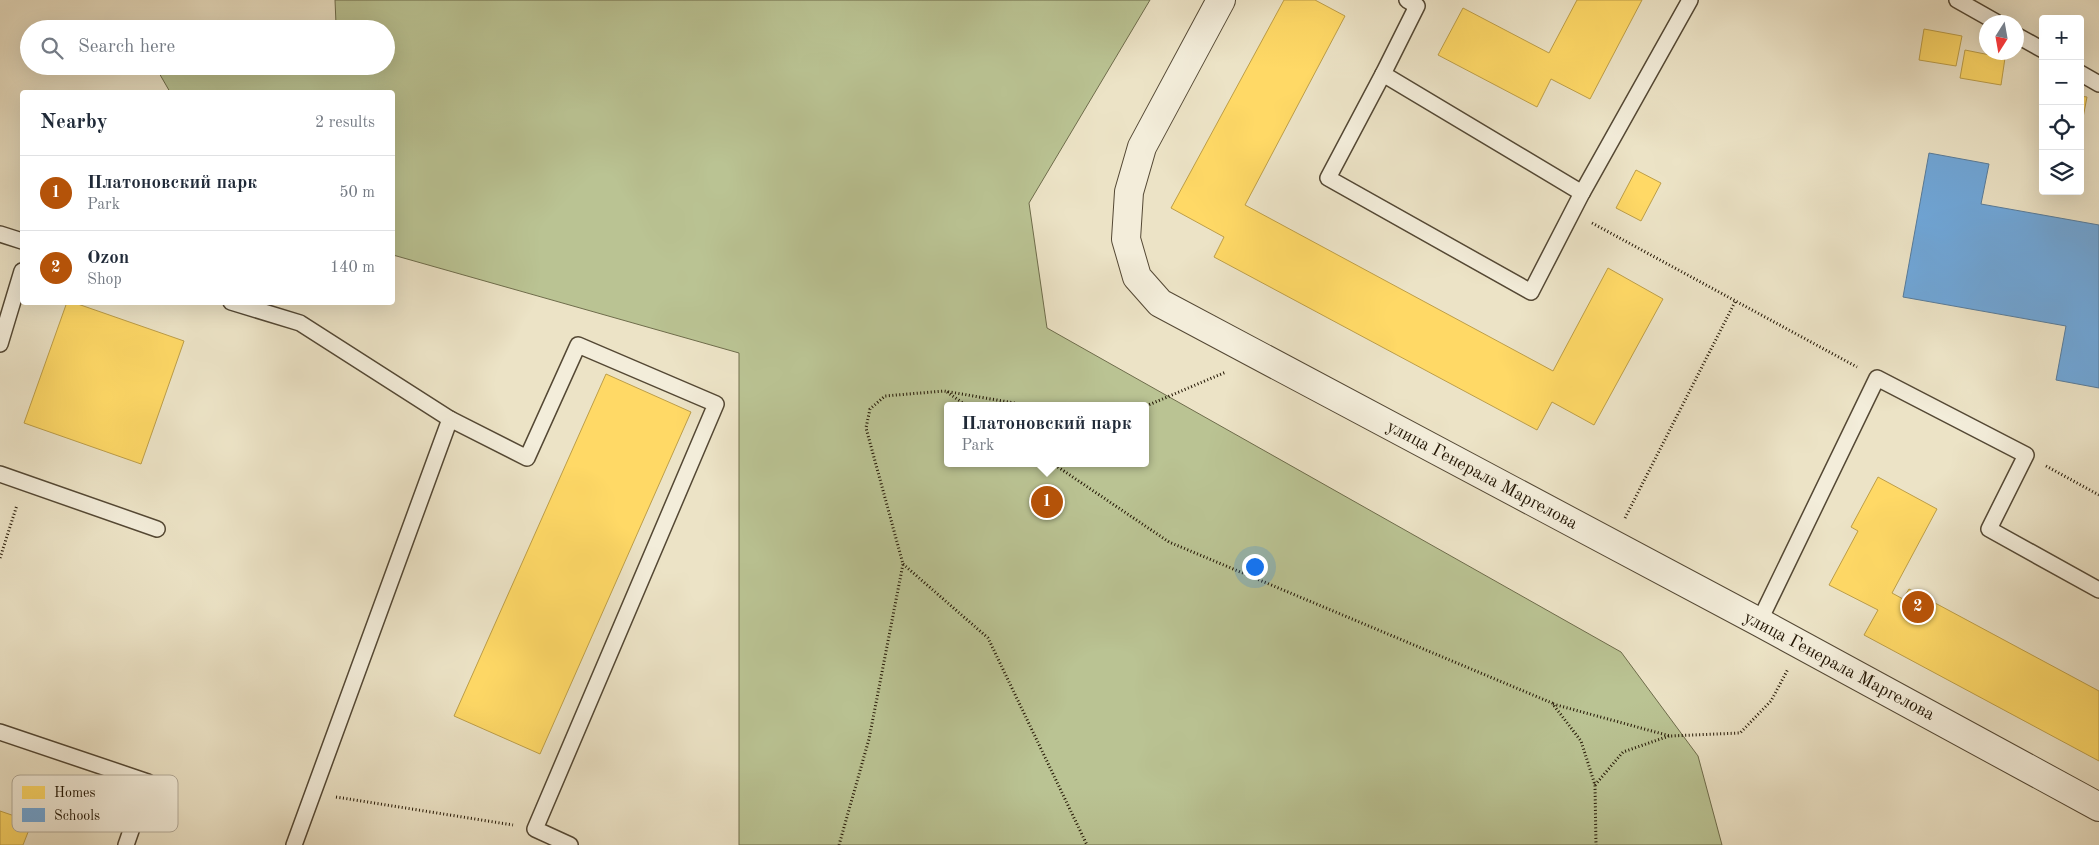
<!DOCTYPE html>
<html lang="en">
<head>
<meta charset="utf-8">
<style>
	:root { --surface:#fff; --page:#f6f6f7; --text:#1f2937; --muted:#747a83; --line:#e0e1e3; --accent:#b45309 }
	body { margin:0; font-family:"Old Standard TT",serif; background:var(--page); color:var(--text) }
	.controls { position:absolute; right:15px; top:15px; display:grid; overflow:hidden; border-radius:5px; box-shadow:0 5px 20px #0002 }
	.controls button { width:45px; height:45px; display:grid; place-items:center; padding:0; border:0; border-bottom:1px solid var(--line); background:var(--surface); color:var(--text); font:25px sans-serif }
	.compass { position:absolute; left:1979px; top:15px; width:45px; height:45px; border-radius:50%; background:var(--surface); box-shadow:0 5px 20px #0002; rotate:191deg }
	.you { position:absolute; left:1254px; top:566px; width:18px; height:18px; margin:-12px; border:4px solid #fff; border-radius:50%; background:#1a73e8; box-shadow:0 0 0 8px #1a73e833 }
	.badge { display:grid; place-items:center; width:32px; height:32px; border-radius:50%; background:var(--accent); color:#fff; font-size:16px; font-weight:700 }
	.pin { position:absolute; translate:-50% -50%; border:2px solid #fff; box-shadow:0 1px 5px #0006 }
	.popup { position:absolute; left:944px; top:402px; width:205px; height:65px; box-sizing:border-box; display:grid; place-content:center; border-radius:5px; background:var(--surface); filter:drop-shadow(0 1px 4px #0005); font-size:16px; white-space:nowrap; color:var(--muted) }
	.popup b { font-size:19px; color:var(--text) }
	.popup::after { content:''; position:absolute; left:50%; top:100%; margin-left:-10px; border:10px solid transparent; border-top-color:var(--surface) }
	.list { margin:0; padding:0; list-style:none }
	h2 { display:flex; justify-content:space-between; align-items:center; height:65px; margin:0; padding:0 20px; font-size:21px }
	h2 small { font-size:16px; font-weight:400; color:var(--muted) }
	.list li { display:grid; grid-template-columns:32px 1fr auto; gap:15px; align-items:center; box-sizing:border-box; height:75px; padding:0 20px; border-top:1px solid var(--line) }
	.list b { display:block; font-size:19px; white-space:nowrap }
	.list p { margin:0; font-size:16px; white-space:nowrap; color:var(--muted) }
	.list em { font-size:16px; font-style:normal; color:var(--muted) }
	.icon { flex:none; width:28px; height:28px; fill:none; stroke:currentColor; stroke-width:2; stroke-linecap:round; stroke-linejoin:round }
	.map { position:relative; flex:none; width:2099px; height:845px; overflow:hidden }
	.search { position:absolute; background:var(--surface); box-shadow:0 5px 20px #0002; left:20px; top:20px; width:375px; height:55px; display:flex; align-items:center; gap:12px; box-sizing:border-box; padding:0 18px; border-radius:28px; color:var(--muted); font-size:19px }
	.panel { position:absolute; background:var(--surface); box-shadow:0 5px 20px #0002; left:20px; top:90px; width:375px; height:215px; border-radius:5px }
	.map>svg:first-child { display:block }
	.green { fill:#bac393; stroke:#6e6c4b; fill-rule:evenodd }
	.homes { fill:#ffd966; stroke:#bd9e48 }
	.schools { fill:#6fa8dc; stroke:#587c9b }
	.lines { fill:none; stroke-linecap:round; stroke-linejoin:round }
	.lane-casing { stroke:#544834; stroke-width:18 }
	.street-casing { stroke:#544834; stroke-width:30 }
	.path { stroke:#221503; stroke-width:3; stroke-dasharray:1 2.5; stroke-linecap:butt }
	.lane { stroke:#f3edda; stroke-width:15 }
	.street { stroke:#f3edda; stroke-width:28 }
	.labels { text-anchor:middle; dominant-baseline:central; stroke-width:5; stroke-linejoin:round; paint-order:stroke }
	.street-label { font-size:18px; fill:#221503; stroke:#f3edda }
	.key { fill:#f3edda; stroke:#b4ac9a; stroke-width:1 }
	.key-label { font-size:14px; fill:#221503 }
</style>
</head>
<body>
<div class="map">
<svg width="2099" height="845" viewBox="0 0 2099 845">
	<rect width="100%" height="100%" fill="#ece3c6"/>
	<filter id="stains"><feTurbulence type="fractalNoise" baseFrequency=".004" numOctaves="4"/><feColorMatrix values="0 0 0 0 .2 0 0 0 0 .09 0 0 0 0 .02 0 0 0 .5 -.17"/></filter>
	<radialGradient id="worn" r=".72"><stop offset=".6" stop-color="#630" stop-opacity="0"/><stop offset="1" stop-color="#630" stop-opacity=".3"/></radialGradient>
	<!-- green -->
	<path class="green" d="M335 0H1150L1029 203 1047 328 1621 652 1698 756 1722 845H739V353L393 255 392 92H170L155 66H386V29H167L336 24ZM948 406H1146V463H948Z"/>
	<!-- homes -->
	<g class="homes">
		<polygon points="1284,0 1315,0 1345,16 1245,205 1553,371 1608,268 1663,299 1594,425 1552,402 1537,430 1214,257 1224,237 1171,208"/>
		<polygon points="1577,0 1642,0 1590,99 1551,79 1537,107 1438,55 1463,8 1549,53"/>
		<polygon points="1924,29 1962,36 1956,66 1919,60"/>
		<polygon points="1965,50 2005,58 2001,85 1960,78"/>
		<polygon points="2080,96 2087,97 2082,123 2080,122"/>
		<polygon points="1636,170 1661,183 1641,221 1616,208"/>
		<polygon points="67,302 72,302 184,341 141,464 24,423"/>
		<polygon points="606,374 691,412 540,754 454,716"/>
		<polygon points="1878,477 1937,509 1892,593 1903,599 1909,589 2099,691 2099,761 1864,635 1878,610 1829,585 1858,531 1851,527"/>
		<polygon points="0,811 32,822 23,845 0,845"/>
	</g>
	<!-- schools -->
	<polygon class="schools" points="1929,153 1989,164 1981,204 2099,225 2099,388 2056,380 2066,326 1903,297"/>
	<g class="lines">
		<!-- lane casing -->
		<g class="lane-casing">
			<g id="lane">
				<polyline points="1407,0 1417,6 1383,74 1582,193 1690,0"/>
				<polyline points="1957,0 1996,22"/>
				<polyline points="2016,35 2043,50"/>
				<polyline points="2080,73 2099,84"/>
				<polyline points="1383,74 1328,178 1531,292 1582,193"/>
				<polyline points="0,234 22,241"/>
				<polyline points="231,302 300,323 450,419 527,458 578,345 716,404 535,829 570,845"/>
				<polyline points="0,344 22,271"/>
				<polyline points="0,474 157,529"/>
				<polyline points="1759,622 1877,378 2026,455 1989,529 2099,590"/>
				<polyline points="0,732 148,782 126,845"/>
				<polyline points="294,845 450,419"/>
			</g>
		</g>
		<!-- street casing -->
		<g class="street-casing">
			<polyline id="street" points="1221,0 1142,147 1129,192 1126,239 1137,277 1160,303 1759,622 2099,807"/>
		</g>
		<!-- path -->
		<g class="path">
			<polyline points="1592,223 1857,367"/>
			<polyline points="947,392 967,406"/>
			<polyline points="1146,406 1226,372"/>
			<polyline points="1052,463 1169,542 1552,703 1581,741 1595,785 1596,845"/>
			<polyline points="2046,466 2099,495"/>
			<polyline points="1625,518 1736,300"/>
			<polyline points="0,558 17,505"/>
			<polyline points="903,564 988,638 1087,845"/>
			<polyline points="1553,704 1670,736 1740,733 1771,701 1788,669"/>
			<polyline points="1595,785 1623,752 1669,736"/>
			<polyline points="336,797 513,825"/>
			<polyline points="839,845 869,739 903,564 866,428 870,409 885,396 944,391 1032,406"/>
		</g>
		<!-- lane -->
		<use href="#lane" class="lane"/>
		<!-- street -->
		<use href="#street" class="street"/>
	</g>
	<g class="labels">
		<!-- street labels -->
		<g class="street-label">
			<text transform="translate(1482 475) rotate(28)">улица Генерала Маргелова</text>
			<text transform="translate(1839 666) rotate(28)">улица Генерала Маргелова</text>
		</g>
	</g>
	<!-- legend -->
	<rect x="12" y="775" width="166" height="57" rx="8" class="key"/>
	<rect x="22" y="786" width="23" height="13" fill="#ffd966"/>
	<rect x="22" y="808" width="23" height="14" fill="#6fa8dc"/>
	<g class="key-label">
		<text x="54" y="797">Homes</text>
		<text x="54" y="820">Schools</text>
	</g>
	<rect width="100%" height="100%" filter="url(#stains)"/>
	<rect width="100%" height="100%" fill="url(#worn)"/>
</svg>
<div class="controls">
<button>+</button>
<button>−</button>
<button><svg class="icon" aria-label="locate" viewBox="0 0 24 24"><circle cx="12" cy="12" r="6"/><path d="M12 2v4M12 18v4M2 12h4M18 12h4"/></svg></button>
<button><svg class="icon" aria-label="layers" viewBox="0 0 24 24"><path d="M12 4l9 5-9 5-9-5zM3 14l9 5 9-5"/></svg></button>
</div>
<svg class="compass" viewBox="-18 -18 36 36"><path d="M0-13l5 13h-10z" fill="#e53935"/><path d="M0 13l5-13h-10z" fill="#747a83"/></svg>
<div class="you"></div>
<div class="pin badge" style="left:1047px;top:502px">1</div>
<div class="popup"><b>Платоновский парк</b>Park</div>
<div class="pin badge" style="left:1918px;top:607px">2</div>
<div class="search"><svg class="icon" aria-label="search" viewBox="0 0 24 24"><circle cx="10" cy="10" r="6"/><path d="M15 15l6 6"/></svg>Search here</div>
<section class="panel">
<h2>Nearby<small>2 results</small></h2>
<ul class="list">
<li><span class="badge">1</span><div><b>Платоновский парк</b><p>Park</p></div><em>50 m</em></li>
<li><span class="badge">2</span><div><b>Ozon</b><p>Shop</p></div><em>140 m</em></li>
</ul>
</section>
</div>
</body>
</html>
